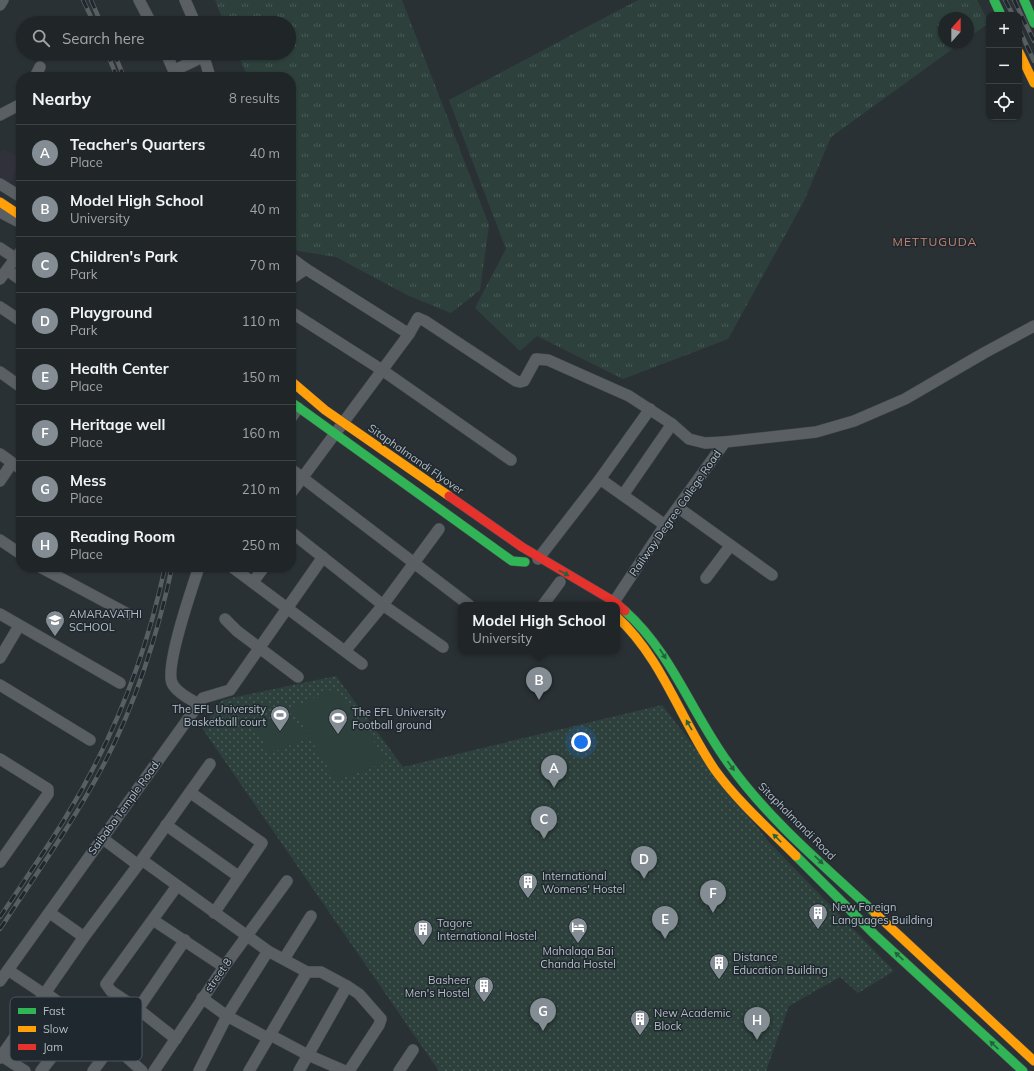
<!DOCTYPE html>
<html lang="en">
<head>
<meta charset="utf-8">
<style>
	:root { --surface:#202528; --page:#2d3134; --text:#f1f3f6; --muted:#a2a5a8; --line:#3d4245; --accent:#848d93 }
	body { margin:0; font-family:Mulish,sans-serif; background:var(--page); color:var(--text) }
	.controls { position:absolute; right:12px; top:12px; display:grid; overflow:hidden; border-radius:8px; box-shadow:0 1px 3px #0004 }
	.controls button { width:36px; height:36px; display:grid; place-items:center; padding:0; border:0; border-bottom:1px solid var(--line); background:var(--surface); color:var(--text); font:20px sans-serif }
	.compass { position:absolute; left:938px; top:12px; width:36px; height:36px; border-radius:50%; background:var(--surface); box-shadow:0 1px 3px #0004; rotate:21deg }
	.you { position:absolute; left:581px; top:742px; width:14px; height:14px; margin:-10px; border:3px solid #fff; border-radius:50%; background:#1a73e8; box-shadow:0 0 0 6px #1a73e833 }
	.badge { display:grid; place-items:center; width:26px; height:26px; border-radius:50%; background:var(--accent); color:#fff; font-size:13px; font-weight:700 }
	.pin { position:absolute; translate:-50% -33px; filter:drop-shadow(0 1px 2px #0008) }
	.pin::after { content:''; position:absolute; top:21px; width:14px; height:12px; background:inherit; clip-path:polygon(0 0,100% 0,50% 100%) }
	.popup { position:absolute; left:458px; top:602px; width:162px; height:52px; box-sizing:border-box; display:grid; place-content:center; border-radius:8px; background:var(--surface); filter:drop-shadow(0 1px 3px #0005); font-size:13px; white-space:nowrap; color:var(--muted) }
	.popup b { font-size:15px; color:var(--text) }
	.popup::after { content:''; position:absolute; left:50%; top:100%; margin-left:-8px; border:8px solid transparent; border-top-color:var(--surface) }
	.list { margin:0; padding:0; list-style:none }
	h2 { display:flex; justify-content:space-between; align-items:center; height:52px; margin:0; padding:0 16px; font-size:17px }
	h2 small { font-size:13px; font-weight:400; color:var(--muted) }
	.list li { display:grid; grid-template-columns:26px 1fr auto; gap:12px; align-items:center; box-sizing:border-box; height:56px; padding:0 16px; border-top:1px solid var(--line) }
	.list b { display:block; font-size:15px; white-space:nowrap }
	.list p { margin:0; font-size:13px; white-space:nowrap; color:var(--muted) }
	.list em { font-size:13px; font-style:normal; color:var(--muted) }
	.icon { flex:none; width:22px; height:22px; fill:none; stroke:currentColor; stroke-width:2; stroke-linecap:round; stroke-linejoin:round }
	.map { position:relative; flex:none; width:1034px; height:1071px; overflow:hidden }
	.search { position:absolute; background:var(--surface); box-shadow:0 1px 3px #0004; left:16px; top:16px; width:280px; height:44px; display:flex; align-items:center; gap:10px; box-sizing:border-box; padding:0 14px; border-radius:22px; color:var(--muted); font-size:15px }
	.panel { position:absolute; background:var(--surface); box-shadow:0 1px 3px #0004; left:16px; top:72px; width:280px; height:500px; border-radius:16px }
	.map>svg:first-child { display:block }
	.medical { fill:#30313b }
	.grass { fill:url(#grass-tufts) }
	.park { fill:url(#park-dots) }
	.pitch { fill:#2d403c }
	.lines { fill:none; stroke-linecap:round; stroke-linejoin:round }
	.street-casing { stroke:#484d50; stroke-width:12 }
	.fast-casing { stroke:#484d50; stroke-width:10 }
	.slow-casing { stroke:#484d50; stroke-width:10 }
	.jam-casing { stroke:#484d50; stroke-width:10 }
	.street { stroke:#5a5f64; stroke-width:11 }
	.fast { stroke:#30b455; stroke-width:9 }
	.slow { stroke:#ff9f0a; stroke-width:9 }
	.jam { stroke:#e5322d; stroke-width:9 }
	.rail-casing { stroke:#595e61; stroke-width:4.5 }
	.rail { stroke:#1f282f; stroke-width:3; stroke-dasharray:9; stroke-linecap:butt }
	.slow-bridge-casing { stroke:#484d50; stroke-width:10; stroke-linecap:butt }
	.jam-bridge-casing { stroke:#484d50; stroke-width:10; stroke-linecap:butt }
	.slow-bridge { stroke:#ff9f0a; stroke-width:9 }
	.jam-bridge { stroke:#e5322d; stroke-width:9 }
	.oneway { fill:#26603e }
	.labels { text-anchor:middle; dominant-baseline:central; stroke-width:3; stroke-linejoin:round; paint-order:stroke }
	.street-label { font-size:11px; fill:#b5bec5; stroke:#1f282f }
	.poi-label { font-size:11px; fill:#b5bec5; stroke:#1f282f; text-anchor:start }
	.neighbourhood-label { font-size:12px; letter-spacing:1px; fill:#c6856f; stroke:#1f282f }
	.key { fill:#1f282f; stroke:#4c555c; stroke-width:1 }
	.key-label { font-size:11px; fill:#b5bec5 }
</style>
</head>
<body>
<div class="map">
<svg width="1034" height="1071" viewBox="0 0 1034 1071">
	<defs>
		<pattern id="grass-tufts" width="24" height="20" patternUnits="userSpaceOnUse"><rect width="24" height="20" fill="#2d403c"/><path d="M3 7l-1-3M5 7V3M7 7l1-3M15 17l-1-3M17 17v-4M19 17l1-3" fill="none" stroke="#495a57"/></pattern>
		<pattern id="park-dots" width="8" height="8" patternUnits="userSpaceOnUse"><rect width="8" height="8" fill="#2d403c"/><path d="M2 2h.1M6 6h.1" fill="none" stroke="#495a57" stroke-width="1.8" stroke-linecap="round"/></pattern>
	</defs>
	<rect width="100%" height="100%" fill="#2a3135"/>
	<!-- medical -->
	<polygon class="medical" points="2,149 21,157 21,161 8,186 0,182 0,153"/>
	<!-- grass -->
	<g class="grass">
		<polygon points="215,0 402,0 489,225 480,290 451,313 407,295 336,257 293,250 291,244 291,179 294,177 291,171 291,77 248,77 237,53 289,53 289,23 224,23"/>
		<polygon points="638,0 977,0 989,23 968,38 968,18 944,18 944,42 962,42 831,137 804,201 728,339 623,379 537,336 520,351 475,308 506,249 449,100"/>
	</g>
	<!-- park -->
	<polygon class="park" points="336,676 403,767 662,705 768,841 894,971 858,993 840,977 789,1006 766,1071 439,1071 202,728 222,700"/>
	<!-- pitch -->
	<g class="pitch">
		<polygon points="335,688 388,761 336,781 292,708"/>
		<polygon points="288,711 308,738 269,754 255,726"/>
	</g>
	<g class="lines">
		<!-- street casing -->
		<g class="street-casing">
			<g id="street">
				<polyline points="139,0 151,23"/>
				<polyline points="185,0 195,23"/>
				<polyline points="0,5 3,0"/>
				<polyline points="166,53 176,76"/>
				<polyline points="203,54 210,77"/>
				<polyline points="175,70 196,60 203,53"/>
				<polyline points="35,77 40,67"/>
				<polyline points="0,115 21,104"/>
				<polyline points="0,184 21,197"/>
				<polyline points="0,212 17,221"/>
				<polyline points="0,248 15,258"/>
				<polyline points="291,258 306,269 409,334"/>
				<polyline points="7,270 21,280"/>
				<polyline points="0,279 21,251"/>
				<polyline points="291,279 306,269"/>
				<polyline points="0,307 21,321"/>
				<polyline points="291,312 382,370 511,460"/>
				<polyline points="0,372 21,387"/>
				<polyline points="291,418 298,408"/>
				<polyline points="0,454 21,469"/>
				<polyline points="291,469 469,605"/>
				<polyline points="600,479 665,525"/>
				<polyline points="0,481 12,463"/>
				<polyline points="291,493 409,334 418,318 425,321 516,381 520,382 524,381 536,359 548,360 629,396 672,424 689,439 705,443 725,442"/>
				<polyline points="623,495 672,424"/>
				<polyline points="677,509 683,511 772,575"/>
				<polyline points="291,532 383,605 443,647"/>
				<polyline points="0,540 21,554"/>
				<polyline points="538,559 600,479 650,409"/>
				<polyline points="40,567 128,614"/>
				<polyline points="232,567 362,664"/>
				<polyline points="706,578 730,546"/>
				<polyline points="253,582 264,567"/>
				<polyline points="543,605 560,582"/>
				<polyline points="612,605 665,525 725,442 816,432 854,421 905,399 984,353 1034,326"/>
				<polyline points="0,614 120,683"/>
				<polyline points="225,619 237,631 298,677"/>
				<polyline points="345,651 383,605 439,529"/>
				<polyline points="0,658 19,626"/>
				<polyline points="0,685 90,740"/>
				<path d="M199 704C191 700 176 692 172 683 165 666 192 588 199 567"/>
				<polyline points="0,759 48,789 48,794 0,862"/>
				<polyline points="191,793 262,843 214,913"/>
				<polyline points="166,825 238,876"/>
				<polyline points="102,838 138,865"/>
				<polyline points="142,860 268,951 307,972 321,972 347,986 299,1071"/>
				<polyline points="50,913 84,937"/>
				<polyline points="153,920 224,967"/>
				<polyline points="284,959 311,916"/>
				<path d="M8 970 44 994 50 996C82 1019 113 1044 142 1071"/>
				<polyline points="0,981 203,698 230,690 323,557"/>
				<polyline points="347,986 359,994 381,1019 379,1025 349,1071"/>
				<polyline points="202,998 227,1016 264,1036 274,1037 308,1055 345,1071"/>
				<polyline points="138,1009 185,940"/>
				<polyline points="176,1039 138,1009 111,991 106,984 177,886"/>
				<polyline points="0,1055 25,1071"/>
				<polyline points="0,1058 84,937 138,865 210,764"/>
				<polyline points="41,1071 82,1019"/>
				<polyline points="93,1071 113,1044"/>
				<polyline points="154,1071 224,967 287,881"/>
				<polyline points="199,1071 227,1016 268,951"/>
				<polyline points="249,1071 307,972"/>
				<polyline points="399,1071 413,1050"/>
			</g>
		</g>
		<!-- fast casing -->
		<g class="fast-casing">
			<g id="fast">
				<polyline points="994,0 1001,15"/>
				<polyline points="1024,0 1034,23"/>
				<polyline points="291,402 512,561 525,562"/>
				<path d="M625 611C672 653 692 714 729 764 769 820 824 866 875 913"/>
				<polyline points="796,856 875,935 1023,1071"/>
			</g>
		</g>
		<!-- slow casing -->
		<g class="slow-casing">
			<g id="slow">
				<polyline points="1019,52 1034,83"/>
				<polyline points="0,202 21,216"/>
				<path d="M617 617C662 658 681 721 715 770 738 802 769 829 796 856"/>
				<polyline points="875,913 1034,1061"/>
			</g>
		</g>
		<!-- jam casing -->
		<g class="jam-casing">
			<polyline id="jam" points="522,547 615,602 625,611"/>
		</g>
		<!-- street -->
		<use href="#street" class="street"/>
		<!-- fast -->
		<use href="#fast" class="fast"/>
		<!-- slow -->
		<use href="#slow" class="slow"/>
		<!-- jam -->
		<use href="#jam" class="jam"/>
		<!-- rail casing -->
		<g class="rail-casing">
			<g id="rail">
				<polyline points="83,0 94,23"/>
				<polyline points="91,0 101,23"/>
				<polyline points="1005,0 1013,15"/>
				<polyline points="1014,0 1034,41"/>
				<polyline points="1019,29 1034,61"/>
				<polyline points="107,53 117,77"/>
				<polyline points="114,53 124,77"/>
				<path d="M0 917C21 885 44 853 64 820 112 742 146 657 165 567"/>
				<path d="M0 929C36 874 75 820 105 762 136 702 158 633 172 567"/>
			</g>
		</g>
		<!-- rail -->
		<use href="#rail" class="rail"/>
		<!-- slow-bridge casing -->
		<g class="slow-bridge-casing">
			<polyline id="slow-bridge" points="291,381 325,410 449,496"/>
		</g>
		<!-- jam-bridge casing -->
		<g class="jam-bridge-casing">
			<polyline id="jam-bridge" points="449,496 522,547"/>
		</g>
		<!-- slow-bridge -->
		<use href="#slow-bridge" class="slow-bridge"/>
		<!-- jam-bridge -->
		<use href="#jam-bridge" class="jam-bridge"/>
	</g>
	<!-- one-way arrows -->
	<defs><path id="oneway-solid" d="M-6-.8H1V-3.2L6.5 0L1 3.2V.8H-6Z"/></defs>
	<g class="oneway">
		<use href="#oneway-solid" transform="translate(564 573) rotate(29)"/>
		<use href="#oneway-solid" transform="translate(663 654) rotate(57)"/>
		<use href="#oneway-solid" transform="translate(689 725) rotate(-120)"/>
		<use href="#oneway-solid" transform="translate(731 766) rotate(54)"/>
		<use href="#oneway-solid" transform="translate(777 838) rotate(-135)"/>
		<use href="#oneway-solid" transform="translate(819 860) rotate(44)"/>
		<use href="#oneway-solid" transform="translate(899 956) rotate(-137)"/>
		<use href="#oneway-solid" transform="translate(994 1045) rotate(-137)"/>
	</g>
	<!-- icons -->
	<defs>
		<g id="university-pin" transform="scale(1)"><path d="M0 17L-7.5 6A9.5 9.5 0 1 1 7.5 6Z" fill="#848d93" stroke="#1f282f"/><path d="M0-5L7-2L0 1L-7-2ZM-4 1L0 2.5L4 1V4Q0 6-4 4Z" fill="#fff"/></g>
		<g id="stadium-pin" transform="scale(1)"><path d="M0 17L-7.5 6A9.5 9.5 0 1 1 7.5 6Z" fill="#848d93" stroke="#1f282f"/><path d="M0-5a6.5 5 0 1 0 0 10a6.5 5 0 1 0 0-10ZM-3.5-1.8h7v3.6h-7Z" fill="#fff"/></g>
		<g id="building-pin" transform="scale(1)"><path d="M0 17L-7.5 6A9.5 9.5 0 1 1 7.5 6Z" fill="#848d93" stroke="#1f282f"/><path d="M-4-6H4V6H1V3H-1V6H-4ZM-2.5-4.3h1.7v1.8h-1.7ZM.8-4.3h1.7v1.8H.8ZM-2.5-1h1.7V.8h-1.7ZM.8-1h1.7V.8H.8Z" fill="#fff"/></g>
		<g id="hotel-pin" transform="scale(1)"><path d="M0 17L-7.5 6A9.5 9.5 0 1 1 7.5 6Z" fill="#848d93" stroke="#1f282f"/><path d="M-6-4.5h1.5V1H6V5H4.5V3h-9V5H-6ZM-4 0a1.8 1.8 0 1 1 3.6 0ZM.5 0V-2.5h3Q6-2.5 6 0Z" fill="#fff"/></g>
	</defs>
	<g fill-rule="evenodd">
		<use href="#university-pin" x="55" y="620"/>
		<use href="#stadium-pin" x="280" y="715"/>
		<use href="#stadium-pin" x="338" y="718"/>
		<use href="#building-pin" x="528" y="882"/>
		<use href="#building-pin" x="818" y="913"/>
		<use href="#hotel-pin" x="578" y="927"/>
		<use href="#building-pin" x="423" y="929"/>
		<use href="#building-pin" x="719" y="963"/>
		<use href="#building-pin" x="484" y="986"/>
		<use href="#building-pin" x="640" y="1019"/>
	</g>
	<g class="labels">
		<!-- street labels -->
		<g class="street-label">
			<text transform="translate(416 459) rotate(35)">Sitaphalmandi Flyover</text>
			<text transform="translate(675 513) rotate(-55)">Railway Degree College Road</text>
			<text transform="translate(124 807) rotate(-54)">Saibaba Temple Road.</text>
			<text transform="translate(797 821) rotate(45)">Sitaphalmandi Road</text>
			<text transform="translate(218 975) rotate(-55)">street 8</text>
		</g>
		<!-- poi labels -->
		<g class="poi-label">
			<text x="69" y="614">AMARAVATHI<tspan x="69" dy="13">SCHOOL</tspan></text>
			<text x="266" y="709" text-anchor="end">The EFL University<tspan x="266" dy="13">Basketball court</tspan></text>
			<text x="352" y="712">The EFL University<tspan x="352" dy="13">Football ground</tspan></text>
			<text x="542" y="876">International<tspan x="542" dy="13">Womens' Hostel</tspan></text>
			<text x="832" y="907">New Foreign<tspan x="832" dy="13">Languages Building</tspan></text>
			<text x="437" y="923">Tagore<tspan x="437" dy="13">International Hostel</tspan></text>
			<text x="578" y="951" text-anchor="middle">Mahalaqa Bai<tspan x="578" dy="13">Chanda Hostel</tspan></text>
			<text x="733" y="957">Distance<tspan x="733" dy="13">Education Building</tspan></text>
			<text x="470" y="980" text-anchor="end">Basheer<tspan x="470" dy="13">Men's Hostel</tspan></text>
			<text x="654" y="1013">New Academic<tspan x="654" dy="13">Block</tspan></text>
		</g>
		<!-- neighbourhood labels -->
		<g class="neighbourhood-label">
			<text x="935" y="241">METTUGUDA</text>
		</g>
	</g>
	<!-- legend -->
	<rect x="10" y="997" width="132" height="64" rx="6" class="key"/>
	<rect x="18" y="1008" width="18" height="6" fill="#30b455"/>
	<rect x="18" y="1026" width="18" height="6" fill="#ff9f0a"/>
	<rect x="18" y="1044" width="18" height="6" fill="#e5322d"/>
	<g class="key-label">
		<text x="43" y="1015">Fast</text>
		<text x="43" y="1033">Slow</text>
		<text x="43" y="1051">Jam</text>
	</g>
</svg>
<div class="controls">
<button>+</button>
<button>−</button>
<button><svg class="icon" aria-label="locate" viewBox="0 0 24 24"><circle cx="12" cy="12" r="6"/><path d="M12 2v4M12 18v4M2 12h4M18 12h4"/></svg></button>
</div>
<svg class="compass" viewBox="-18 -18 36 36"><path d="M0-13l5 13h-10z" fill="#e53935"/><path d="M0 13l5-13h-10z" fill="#a2a5a8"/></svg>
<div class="you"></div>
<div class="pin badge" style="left:554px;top:788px">A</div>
<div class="pin badge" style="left:539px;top:700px">B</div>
<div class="popup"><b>Model High School</b>University</div>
<div class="pin badge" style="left:544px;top:839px">C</div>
<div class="pin badge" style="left:644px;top:879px">D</div>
<div class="pin badge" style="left:665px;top:939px">E</div>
<div class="pin badge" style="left:713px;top:913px">F</div>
<div class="pin badge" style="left:543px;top:1031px">G</div>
<div class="pin badge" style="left:757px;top:1040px">H</div>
<div class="search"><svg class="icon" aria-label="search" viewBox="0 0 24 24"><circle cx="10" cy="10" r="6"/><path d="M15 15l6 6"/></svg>Search here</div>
<section class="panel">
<h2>Nearby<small>8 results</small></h2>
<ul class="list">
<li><span class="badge">A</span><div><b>Teacher's Quarters</b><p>Place</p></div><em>40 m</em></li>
<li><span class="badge">B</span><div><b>Model High School</b><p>University</p></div><em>40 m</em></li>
<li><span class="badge">C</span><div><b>Children's Park</b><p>Park</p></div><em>70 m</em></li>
<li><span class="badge">D</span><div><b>Playground</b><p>Park</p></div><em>110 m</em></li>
<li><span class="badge">E</span><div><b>Health Center</b><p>Place</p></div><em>150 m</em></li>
<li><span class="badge">F</span><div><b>Heritage well</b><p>Place</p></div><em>160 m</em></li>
<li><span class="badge">G</span><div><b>Mess</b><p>Place</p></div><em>210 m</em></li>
<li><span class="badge">H</span><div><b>Reading Room</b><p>Place</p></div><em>250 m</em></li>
</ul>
</section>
</div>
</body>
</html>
